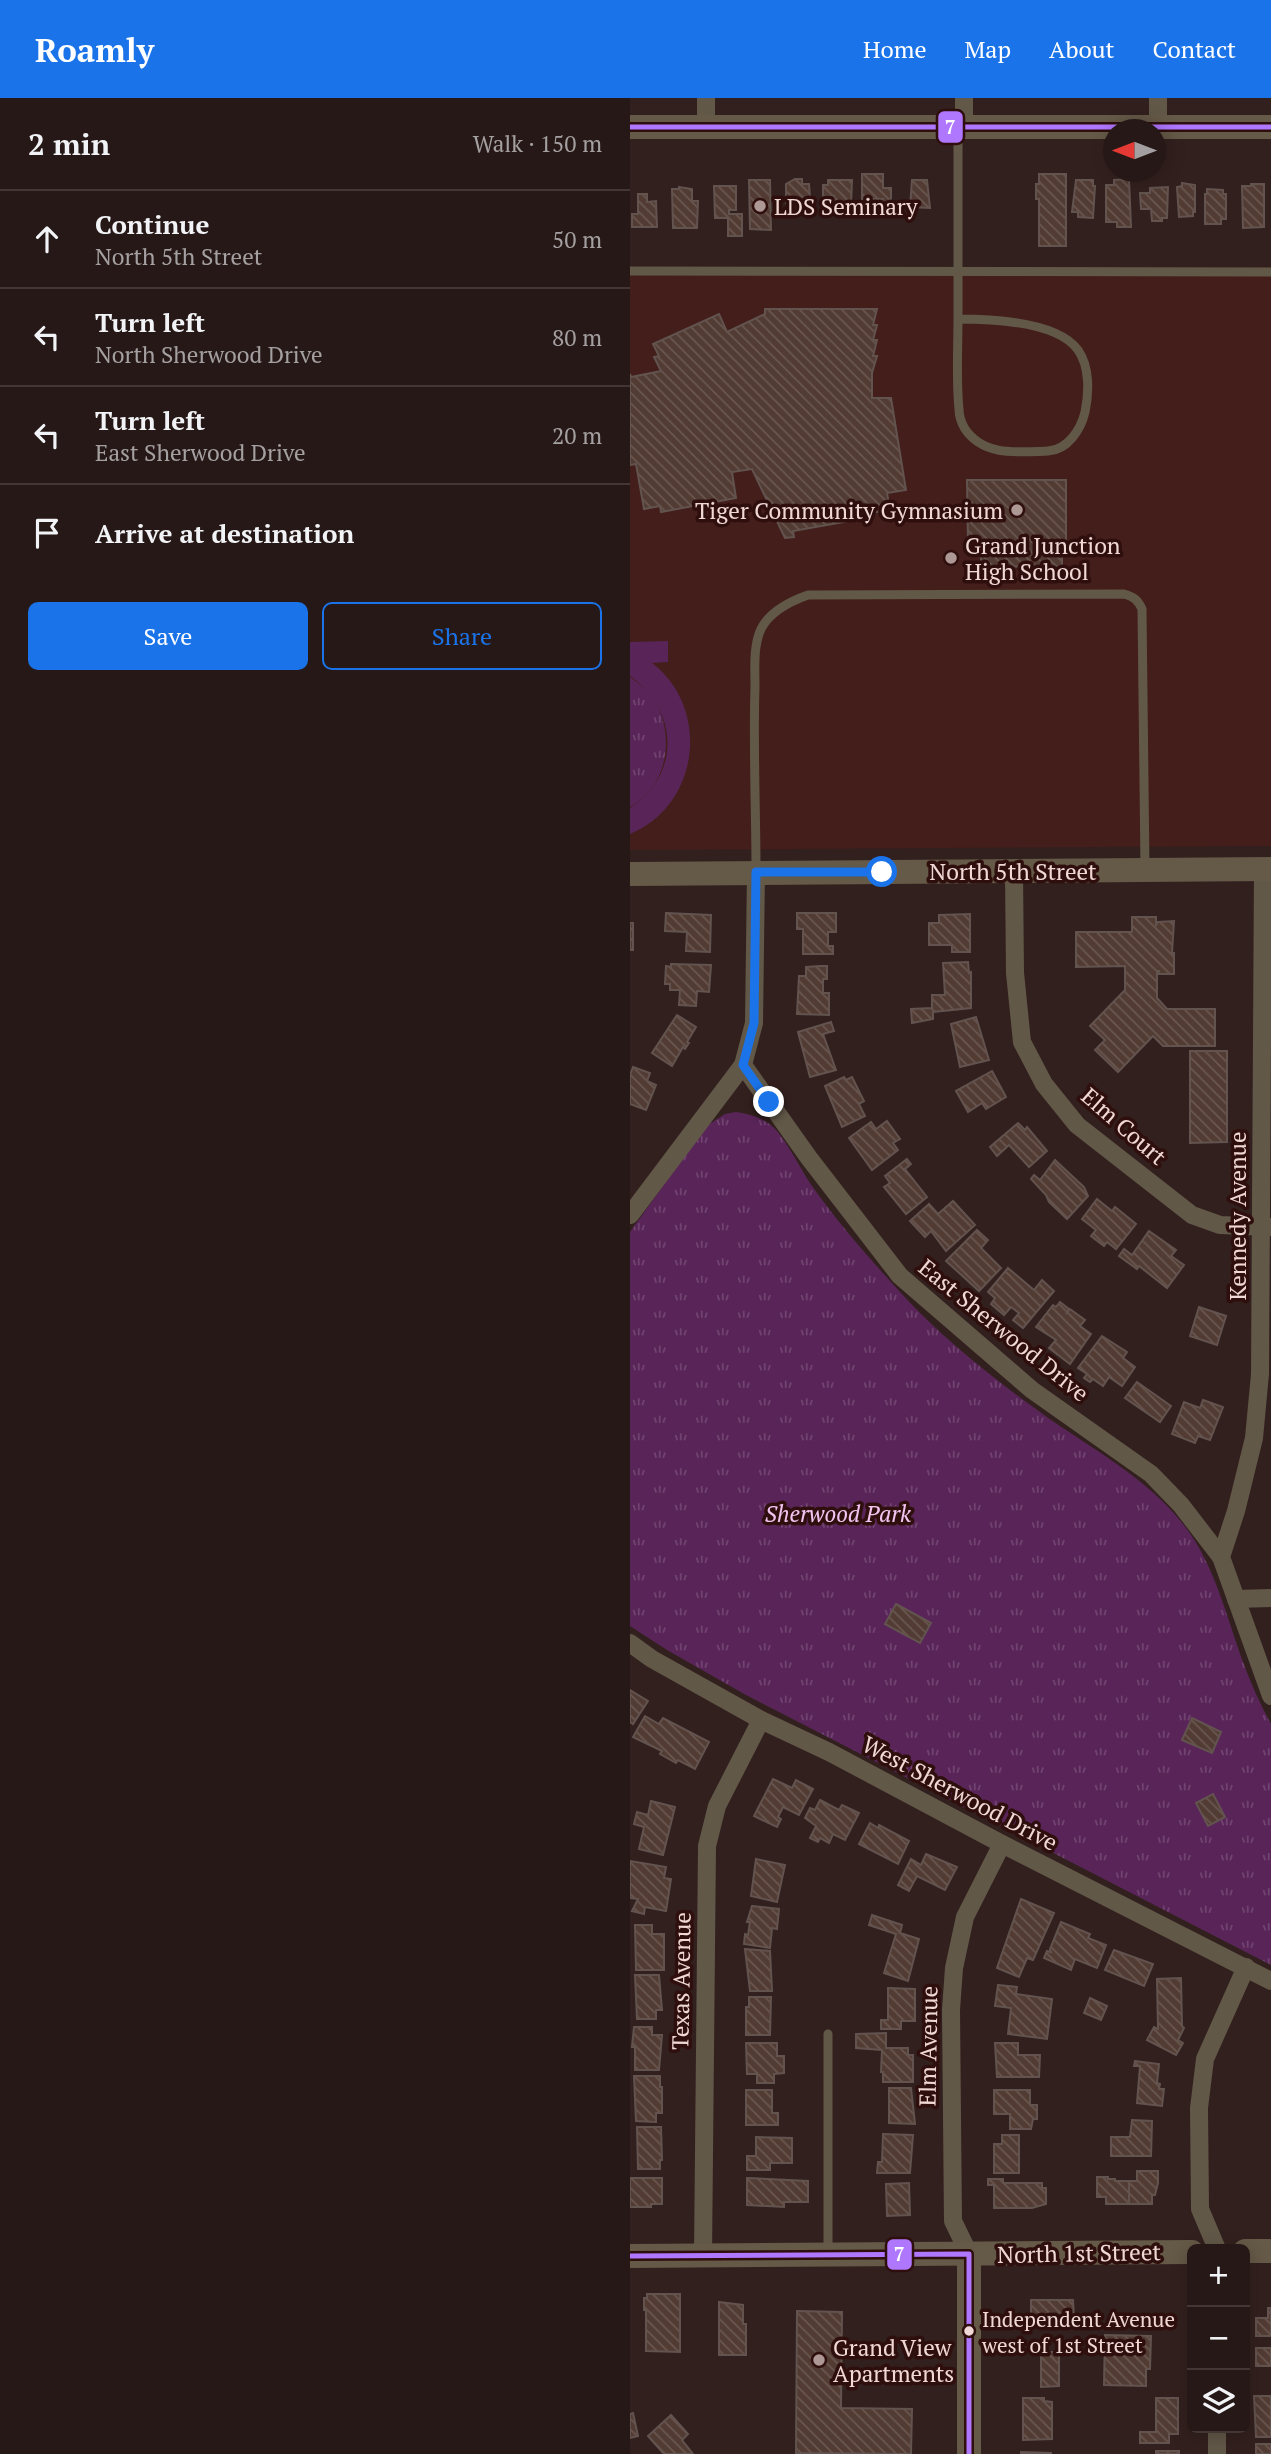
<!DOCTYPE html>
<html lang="en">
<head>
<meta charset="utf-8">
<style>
	:root { --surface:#261816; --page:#322523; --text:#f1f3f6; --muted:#a4a0a1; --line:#423735; --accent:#1a73e8 }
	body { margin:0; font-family:"PT Serif",serif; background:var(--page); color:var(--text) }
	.controls { position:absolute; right:21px; bottom:21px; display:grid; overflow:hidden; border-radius:10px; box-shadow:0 4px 18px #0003 }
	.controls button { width:63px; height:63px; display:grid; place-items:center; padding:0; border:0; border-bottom:2px solid var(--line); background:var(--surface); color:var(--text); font:35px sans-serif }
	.compass { position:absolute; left:473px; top:21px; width:63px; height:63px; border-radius:50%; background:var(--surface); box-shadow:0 4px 18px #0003; rotate:270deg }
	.stop { position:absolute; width:21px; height:21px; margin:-16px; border:5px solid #1a73e8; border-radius:50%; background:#fff }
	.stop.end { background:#1a73e8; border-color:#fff; box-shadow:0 2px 7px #0008 }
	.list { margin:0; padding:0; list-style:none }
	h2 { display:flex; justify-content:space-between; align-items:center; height:91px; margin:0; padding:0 28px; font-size:30px }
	h2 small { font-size:23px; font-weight:400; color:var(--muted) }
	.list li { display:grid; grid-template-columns:46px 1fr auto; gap:21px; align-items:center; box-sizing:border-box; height:98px; padding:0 28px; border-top:2px solid var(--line) }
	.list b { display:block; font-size:26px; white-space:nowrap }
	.list p { margin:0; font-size:23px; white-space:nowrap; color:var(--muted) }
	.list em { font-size:23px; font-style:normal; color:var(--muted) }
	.actions { display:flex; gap:14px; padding:21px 28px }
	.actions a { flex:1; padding:16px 0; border:2px solid var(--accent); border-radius:10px; text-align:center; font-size:24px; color:var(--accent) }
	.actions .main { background:var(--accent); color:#fff }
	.icon { flex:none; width:38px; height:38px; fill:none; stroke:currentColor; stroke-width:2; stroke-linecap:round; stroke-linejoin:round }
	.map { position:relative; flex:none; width:641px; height:2356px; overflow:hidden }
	header { display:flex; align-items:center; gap:42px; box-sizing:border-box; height:98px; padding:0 35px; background:var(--accent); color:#fff }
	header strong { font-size:33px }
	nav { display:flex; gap:38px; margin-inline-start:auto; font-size:24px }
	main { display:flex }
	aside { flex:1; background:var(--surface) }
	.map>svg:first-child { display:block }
	.built { fill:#431e1b }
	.grass { fill:url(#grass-tufts) }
	.pitch { fill:#592559 }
	.building { fill:url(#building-back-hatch); stroke:#62534f; stroke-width:2 }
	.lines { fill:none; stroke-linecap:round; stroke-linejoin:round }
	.lane { stroke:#625848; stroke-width:9 }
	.street { stroke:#625848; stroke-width:18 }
	.secondary { stroke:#655947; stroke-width:24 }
	.bus-1-casing { stroke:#2f0f0d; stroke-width:10 }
	.bus-1 { stroke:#af76fe; stroke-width:5 }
	.route { stroke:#1a73e8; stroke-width:9 }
	.poi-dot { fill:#ae9896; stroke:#2f0f0d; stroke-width:2.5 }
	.bus-dot { fill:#f0d8d6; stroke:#2f0f0d; stroke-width:2.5 }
	.labels { text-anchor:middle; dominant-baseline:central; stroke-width:7; stroke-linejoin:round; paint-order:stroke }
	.bus-label { font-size:21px; fill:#f0d8d6; stroke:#2f0f0d; text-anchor:start }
	.poi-label { font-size:23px; fill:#f0d8d6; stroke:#2f0f0d; text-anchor:start }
	.street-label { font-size:23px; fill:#f0d8d6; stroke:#2f0f0d }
	.park-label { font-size:23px; font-style:italic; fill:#f2c4f2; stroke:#2f0f0d }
	.line-badge { stroke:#2f0f0d; stroke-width:2.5 }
	.badge-label { font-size:19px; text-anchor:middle; font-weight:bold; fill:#fff }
</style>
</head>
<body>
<header>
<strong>Roamly</strong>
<nav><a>Home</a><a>Map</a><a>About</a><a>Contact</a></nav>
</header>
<main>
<aside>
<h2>2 min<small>Walk · 150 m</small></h2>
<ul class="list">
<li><svg class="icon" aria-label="ahead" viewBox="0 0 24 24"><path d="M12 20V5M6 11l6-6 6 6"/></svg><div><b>Continue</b><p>North 5th Street</p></div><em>50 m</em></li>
<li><svg class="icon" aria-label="left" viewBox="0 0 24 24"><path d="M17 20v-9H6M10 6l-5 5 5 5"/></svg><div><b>Turn left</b><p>North Sherwood Drive</p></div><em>80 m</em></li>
<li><svg class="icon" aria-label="left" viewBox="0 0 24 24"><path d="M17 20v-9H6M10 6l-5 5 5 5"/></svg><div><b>Turn left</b><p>East Sherwood Drive</p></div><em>20 m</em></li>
<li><svg class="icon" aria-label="arrive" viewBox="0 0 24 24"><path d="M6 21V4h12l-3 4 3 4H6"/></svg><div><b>Arrive at destination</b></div></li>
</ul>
<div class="actions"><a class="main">Save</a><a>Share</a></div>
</aside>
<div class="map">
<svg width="641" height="2356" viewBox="0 0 641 2356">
	<defs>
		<pattern id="grass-tufts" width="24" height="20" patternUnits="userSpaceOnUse" patternTransform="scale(1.75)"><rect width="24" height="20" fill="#592559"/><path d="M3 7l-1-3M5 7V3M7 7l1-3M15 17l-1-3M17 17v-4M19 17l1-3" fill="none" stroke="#714470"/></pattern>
		<pattern id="building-back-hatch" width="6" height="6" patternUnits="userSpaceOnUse" patternTransform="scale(1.75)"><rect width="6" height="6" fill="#513b33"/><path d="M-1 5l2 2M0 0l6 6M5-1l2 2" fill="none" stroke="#6a5750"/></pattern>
	</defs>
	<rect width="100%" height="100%" fill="#32201e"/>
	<!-- built -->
	<polygon class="built" points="641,169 641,748 0,752 0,173"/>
	<!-- grass -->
	<g class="grass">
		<path d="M0 579C8 585 19 592 24 601 45 636 39 688 0 709Z"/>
		<path d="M106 1014C120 1016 134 1020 144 1030 157 1043 171 1072 182 1088 208 1125 239 1160 270 1194 311 1239 360 1278 410 1314 462 1352 524 1382 561 1437 587 1476 597 1520 613 1564 621 1586 630 1606 641 1626V1867L116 1597 37 1552 0 1528V1134L75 1029 95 1016Z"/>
	</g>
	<!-- pitch -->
	<path class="pitch" d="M38 543V564L22 565C81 610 70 707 0 736V710C51 677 49 612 0 578V544Z"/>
	<!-- building -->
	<g class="building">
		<polygon points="232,76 253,76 253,90 261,90 261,107 253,107 253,101 232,101"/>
		<polygon points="409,76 436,76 436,148 409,148 409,101 406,101 406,86 409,86"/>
		<polygon points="165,81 172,81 172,86 179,86 181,112 170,112 170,105 156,105 156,86"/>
		<polygon points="499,81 501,129 487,129 487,124 476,124 476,87 484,87 484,82"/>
		<polygon points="119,82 140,82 141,132 120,131"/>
		<polygon points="198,82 222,82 221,107 204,107 204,98 193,98 193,87 198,87"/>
		<polygon points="282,82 297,82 300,110 280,109"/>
		<polygon points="446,82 463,82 463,88 465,88 463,120 448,119 448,114 442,114"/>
		<polygon points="552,85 565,87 565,114 563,114 563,118 549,119 547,89 552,88"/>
		<polygon points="621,86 634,86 634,129 613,130 612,88 621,88"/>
		<polygon points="84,88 106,88 106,112 99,112 99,116 112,116 112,138 98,138 98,120 85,120"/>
		<polygon points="49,89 62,91 62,103 68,103 67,130 43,130 42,91 49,91"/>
		<polygon points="538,89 537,120 532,120 532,123 522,123 521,111 511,111 510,95 520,95 520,90"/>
		<polygon points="577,91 593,92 593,96 596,96 596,121 591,121 591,126 575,126 575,96 577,96"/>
		<polygon points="8,96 17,96 17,104 26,103 27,129 2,129 2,116 8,116"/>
		<polygon points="135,211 247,211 243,227 247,227 243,242 247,242 243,258 247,258 242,275 242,300 261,300 276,392 257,395 260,412 241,415 242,419 163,433 164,439 155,440 122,371 102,374 106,400 31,414 30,408 14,411 6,366 0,367 0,276 1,279 31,273 24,259 29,258 23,246 89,216 97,234 135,216"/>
		<polygon points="337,382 436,382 436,443 432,443 432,468 351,469 351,444 338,444"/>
		<polygon points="36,815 81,817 80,854 56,853 57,834 35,833"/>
		<polygon points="167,815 206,815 206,834 198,834 198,848 203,848 203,856 173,856 173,831 167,831"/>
		<polygon points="340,816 340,854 322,854 322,847 299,847 299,825 309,825 309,817"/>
		<polygon points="502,819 526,819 526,827 528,824 544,823 542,855 544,855 544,876 529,876 529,873 527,873 527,900 537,911 585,911 585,948 533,948 523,938 488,974 465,952 475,942 460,928 495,892 495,868 446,869 446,834 502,834"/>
		<rect x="0" y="825" width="3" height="27"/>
		<polygon points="338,864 339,875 341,874 341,910 303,914 303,921 282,925 281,911 302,910 302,897 315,897 313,865"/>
		<polygon points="41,866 81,867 79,894 67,893 66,908 49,907 50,892 40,892 40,886 35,886 36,868 41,869"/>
		<polygon points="190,868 197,868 197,881 193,881 193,895 199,895 199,917 167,916 169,878 176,878 176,869"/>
		<polygon points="47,917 66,929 57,944 59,945 55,951 53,949 42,968 22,955"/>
		<polygon points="346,919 359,962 330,969 321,926"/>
		<polygon points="201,924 204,933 193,936 206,972 180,979 168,934"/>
		<polygon points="560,953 597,953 597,1044 560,1045"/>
		<polygon points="3,969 20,975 17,983 26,987 16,1012 0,1006 0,977"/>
		<polygon points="362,973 376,999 356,1011 352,1005 338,1014 326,993"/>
		<polygon points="214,979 216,982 222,979 234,1003 229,1006 235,1018 212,1029 195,988"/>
		<polygon points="257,1023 270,1041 263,1045 268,1052 242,1072 219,1040 241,1024 246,1031"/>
		<polygon points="388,1025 395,1032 397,1029 417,1053 399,1069 379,1047 367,1058 360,1049"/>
		<polygon points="277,1061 281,1066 275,1071 297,1099 276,1116 254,1089 260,1085 255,1078"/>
		<polygon points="425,1062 454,1089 458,1098 437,1121 419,1104 416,1097 401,1081 404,1077 410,1082"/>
		<polygon points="467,1101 482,1113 485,1109 506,1126 486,1151 477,1144 474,1148 461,1138 466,1132 452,1121"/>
		<polygon points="323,1103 345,1127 316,1153 301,1133 295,1139 280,1123 299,1106 308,1116"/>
		<polygon points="347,1132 358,1142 351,1150 371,1170 349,1193 316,1163"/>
		<polygon points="519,1133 546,1152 541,1158 554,1167 537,1190 509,1168 507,1171 489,1158 494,1151 502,1157"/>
		<polygon points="378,1170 404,1192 412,1182 424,1193 393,1230 383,1222 389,1215 381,1209 374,1217 361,1206 365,1200 358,1194"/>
		<polygon points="430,1204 439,1211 436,1216 440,1211 455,1222 450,1228 461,1236 440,1266 419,1250 426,1242 406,1229 423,1207 426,1209"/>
		<polygon points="569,1209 596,1218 587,1247 560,1238"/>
		<polygon points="472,1238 497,1254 493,1260 505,1269 492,1288 479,1279 473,1288 463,1281 460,1284 454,1280 457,1276 448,1270"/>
		<polygon points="507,1284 541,1308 530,1324 495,1300"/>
		<polygon points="573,1302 593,1309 580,1342 568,1338 565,1345 542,1336 554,1304 570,1310"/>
		<polygon points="266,1506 301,1525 290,1545 255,1526"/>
		<polygon points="0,1592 18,1603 3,1626 0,1624"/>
		<polygon points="15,1618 29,1626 33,1620 79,1644 65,1671 48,1662 46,1665 30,1656 32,1653 3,1639"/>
		<polygon points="562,1620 591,1634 582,1655 552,1642"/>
		<polygon points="143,1681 162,1690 166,1682 183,1691 169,1717 153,1709 148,1719 151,1721 147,1729 124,1718"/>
		<polygon points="583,1696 595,1719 578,1728 566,1705"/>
		<polygon points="190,1702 209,1712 212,1707 229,1715 215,1742 203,1736 199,1745 190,1740 188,1744 180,1740 186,1728 175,1720 180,1710 185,1712"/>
		<polygon points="21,1703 45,1709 33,1757 9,1751 14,1729 4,1726 7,1714 18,1717"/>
		<polygon points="240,1725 248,1730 249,1727 279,1743 268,1766 229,1746"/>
		<polygon points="296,1756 327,1769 315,1792 287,1778 279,1793 268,1787 281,1761 291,1767"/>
		<polygon points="126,1761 155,1767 147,1804 121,1798"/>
		<polygon points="0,1763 36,1769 34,1780 41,1781 36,1813 15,1809 14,1816 2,1813 8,1801 0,1800"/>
		<polygon points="391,1801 424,1815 403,1862 397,1860 389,1879 367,1870"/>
		<polygon points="122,1808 149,1811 147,1831 142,1830 140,1850 114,1846 115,1836 118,1837 120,1824 117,1824"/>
		<polygon points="242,1817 272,1827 270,1835 289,1841 278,1883 254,1875 266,1836 239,1827"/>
		<polygon points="431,1824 460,1836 458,1840 476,1847 467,1870 445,1861 441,1872 414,1860 417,1853 421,1854 420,1851"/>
		<polygon points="5,1827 22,1827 22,1836 34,1836 34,1872 6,1872"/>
		<polygon points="115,1851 140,1853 142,1893 120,1893"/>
		<polygon points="484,1852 523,1866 514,1888 475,1872"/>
		<polygon points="5,1877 29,1877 32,1912 26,1912 26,1921 7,1921"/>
		<polygon points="551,1880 552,1928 554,1930 548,1942 553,1945 546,1957 517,1942 524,1929 528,1931 527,1881"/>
		<polygon points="368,1887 387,1889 386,1896 422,1901 417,1941 378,1936 381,1910 365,1908"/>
		<polygon points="258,1890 285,1891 285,1923 271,1923 271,1931 251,1931 251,1922 258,1922"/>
		<polygon points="119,1899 141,1899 140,1937 116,1937 116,1909 119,1909"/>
		<polygon points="460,1900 477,1908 471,1922 454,1915"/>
		<polygon points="4,1929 22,1929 22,1937 32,1937 29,1972 5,1972 5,1949 2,1949"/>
		<polygon points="256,1935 256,1950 278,1950 278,1957 283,1957 283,1984 253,1984 253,1974 251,1974 252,1952 226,1950 226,1936"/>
		<polygon points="116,1945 147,1945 147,1958 154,1958 154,1975 144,1976 144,1985 127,1985 127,1976 117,1976"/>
		<polygon points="365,1945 388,1945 388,1957 410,1957 409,1979 367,1979"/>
		<polygon points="505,1963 529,1966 527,1985 530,1986 529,1991 534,1991 532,2008 507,2005 510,1968 504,1968"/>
		<polygon points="4,1978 30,1978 30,1989 32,1989 32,2015 26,2015 26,2024 6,2023"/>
		<polygon points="259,1990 281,1990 285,2026 259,2025"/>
		<polygon points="116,1992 142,1992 142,2015 148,2015 148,2027 116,2027"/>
		<polygon points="364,1992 400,1992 400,2007 407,2007 407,2021 403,2021 401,2031 380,2031 380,2016 364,2016"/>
		<polygon points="502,2022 522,2023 521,2058 481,2058 481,2039 500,2039"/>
		<polygon points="7,2029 31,2029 32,2062 30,2062 30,2071 8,2071"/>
		<polygon points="253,2036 283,2037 280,2075 247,2075 248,2064 252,2064"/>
		<polygon points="372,2037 389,2037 389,2075 364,2075 364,2046 372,2046"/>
		<polygon points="126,2039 162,2040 162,2065 140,2065 140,2072 117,2072 117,2058 126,2058"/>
		<polygon points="507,2073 528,2073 528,2085 525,2097 522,2097 522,2106 499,2106 499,2083 507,2083"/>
		<polygon points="467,2079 478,2079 478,2081 485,2081 485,2083 499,2083 499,2106 476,2106 476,2099 467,2099"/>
		<polygon points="0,2080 32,2080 32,2106 21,2106 21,2109 0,2109"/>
		<polygon points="117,2080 178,2083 178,2104 154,2104 154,2109 117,2107"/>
		<polygon points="358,2081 373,2081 373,2085 412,2085 412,2090 416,2090 416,2106 402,2110 364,2110 364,2087 358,2087"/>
		<polygon points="279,2085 280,2117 257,2118 256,2086"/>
		<polygon points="17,2196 50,2196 50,2254 16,2253 16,2212 14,2212 14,2200 17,2200"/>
		<polygon points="401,2202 443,2202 444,2220 401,2220"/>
		<polygon points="89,2204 113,2207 113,2226 116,2226 116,2257 89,2257"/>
		<polygon points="638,2210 641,2210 641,2238 626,2238 626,2220 638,2220"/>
		<polygon points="167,2213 212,2214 211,2310 282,2311 281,2356 166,2355"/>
		<polygon points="475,2237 521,2238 520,2271 516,2271 516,2288 474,2287"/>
		<rect x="626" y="2250" width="15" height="18"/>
		<polygon points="411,2254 429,2254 429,2288 411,2289"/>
		<polygon points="624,2298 641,2298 641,2339 626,2339"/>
		<polygon points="393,2300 414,2300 414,2303 422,2304 422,2341 393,2342"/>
		<polygon points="526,2300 548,2300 548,2336 539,2336 539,2345 510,2345 510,2334 526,2334"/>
		<polygon points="3,2315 8,2338 0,2340 0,2316"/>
		<polygon points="41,2317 58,2336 52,2342 63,2356 34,2356 18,2338"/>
		<rect x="626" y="2346" width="15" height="10"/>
		<rect x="526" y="2353" width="23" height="3"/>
		<polygon points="391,2354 421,2355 421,2356 391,2356"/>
	</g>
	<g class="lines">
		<!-- lane -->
		<g class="lane">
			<path d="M328 31C328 94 328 158 328 221 328 251 326 282 329 311 329 318 332 326 335 331 354 359 389 354 418 353 438 352 451 331 455 314 459 295 460 269 448 252 427 223 361 221 328 221"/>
			<polyline points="0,173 641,174"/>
			<path d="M126 773C126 711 123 650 125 589 125 571 123 548 131 531 140 513 161 503 178 497L494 496C504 499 508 502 512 511L515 771"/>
			<polyline points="198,2155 198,1936"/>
		</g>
		<!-- street -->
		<g class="street">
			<polyline points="334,0 334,29"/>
			<polyline points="528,0 528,29"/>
			<polyline points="76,30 76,0"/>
			<polyline points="384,774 385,875 392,944 414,986 447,1027 562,1117 590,1127 641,1129"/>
			<polyline points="113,967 179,1060 270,1178 402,1292 521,1376 551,1407 591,1459 641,1598"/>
			<polyline points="0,1117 113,967 124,925 126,774"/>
			<polyline points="591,1459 606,1413 624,1340 630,1276 633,771"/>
			<polyline points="606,1501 641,1500"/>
			<polyline points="0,1545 22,1561 131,1622 199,1654 372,1746 641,1883"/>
			<polyline points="587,2151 570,2111 569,2010 575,1961 616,1869"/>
			<polyline points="339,2156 323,2123 321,1912 324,1870 335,1819 372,1746"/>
			<polyline points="73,2157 77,1748 87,1708 131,1622"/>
			<polyline points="587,2356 587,2330"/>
		</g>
		<!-- secondary -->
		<g class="secondary">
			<polyline points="0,29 641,29"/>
			<polyline points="0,776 641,771"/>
			<polyline points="615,2153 641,2153"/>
			<polyline points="339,2156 339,2356"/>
			<polyline points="0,2158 562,2154"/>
		</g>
		<!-- bus-1 casing -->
		<g class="bus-1-casing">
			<g id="bus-1">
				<polyline points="0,29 641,29"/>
				<polyline points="0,2158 339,2156 339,2356"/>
			</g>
		</g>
		<!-- bus-1 -->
		<use href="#bus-1" class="bus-1"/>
	</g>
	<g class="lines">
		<!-- route -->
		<polyline class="route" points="139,1004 113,967 124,925 126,774 252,774"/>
	</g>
	<!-- markers -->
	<g class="poi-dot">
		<circle cx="130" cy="108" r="7"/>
		<circle cx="387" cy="412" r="7"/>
		<circle cx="321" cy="460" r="7"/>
		<circle cx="189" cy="2262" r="7"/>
	</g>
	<circle class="bus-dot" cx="339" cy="2233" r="6"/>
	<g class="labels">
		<!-- bus labels -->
		<g class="bus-label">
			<text x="352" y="2221">Independent Avenue<tspan x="352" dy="26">west of 1st Street</tspan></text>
		</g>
		<!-- poi labels -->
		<g class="poi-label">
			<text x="144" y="108">LDS Seminary</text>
			<text x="373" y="412" text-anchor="end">Tiger Community Gymnasium</text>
			<text x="335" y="447">Grand Junction<tspan x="335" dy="26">High School</tspan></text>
			<text x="203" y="2249">Grand View<tspan x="203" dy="26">Apartments</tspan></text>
		</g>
		<!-- street labels -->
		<g class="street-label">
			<text x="383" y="773">North 5th Street</text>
			<text transform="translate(494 1028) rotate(41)">Elm Court</text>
			<text transform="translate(607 1118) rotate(-90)">Kennedy Avenue</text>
			<text transform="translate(374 1232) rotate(39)">East Sherwood Drive</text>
			<text transform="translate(330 1695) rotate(28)">West Sherwood Drive</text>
			<text transform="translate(51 1883) rotate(-89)">Texas Avenue</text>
			<text transform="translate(298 1948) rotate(-89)">Elm Avenue</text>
			<text transform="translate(449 2155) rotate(-1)">North 1st Street</text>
		</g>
		<!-- park labels -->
		<g class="park-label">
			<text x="208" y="1415">Sherwood Park</text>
		</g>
	</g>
	<g class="line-badge">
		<rect x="307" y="12" width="27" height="34" rx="7" fill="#af76fe"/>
		<rect x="256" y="2140" width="27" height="33" rx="7" fill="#af76fe"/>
	</g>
	<g class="badge-label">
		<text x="320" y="36">7</text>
		<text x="269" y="2163">7</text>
	</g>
</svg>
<div class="controls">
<button>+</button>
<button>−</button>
<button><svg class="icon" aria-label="layers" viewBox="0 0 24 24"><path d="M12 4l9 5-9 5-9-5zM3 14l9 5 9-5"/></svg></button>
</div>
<svg class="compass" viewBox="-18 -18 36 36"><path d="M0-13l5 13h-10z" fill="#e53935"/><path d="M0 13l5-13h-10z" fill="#a4a0a1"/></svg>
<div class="stop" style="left:252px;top:774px"></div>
<div class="stop end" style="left:139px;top:1004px"></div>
</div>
</main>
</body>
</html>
